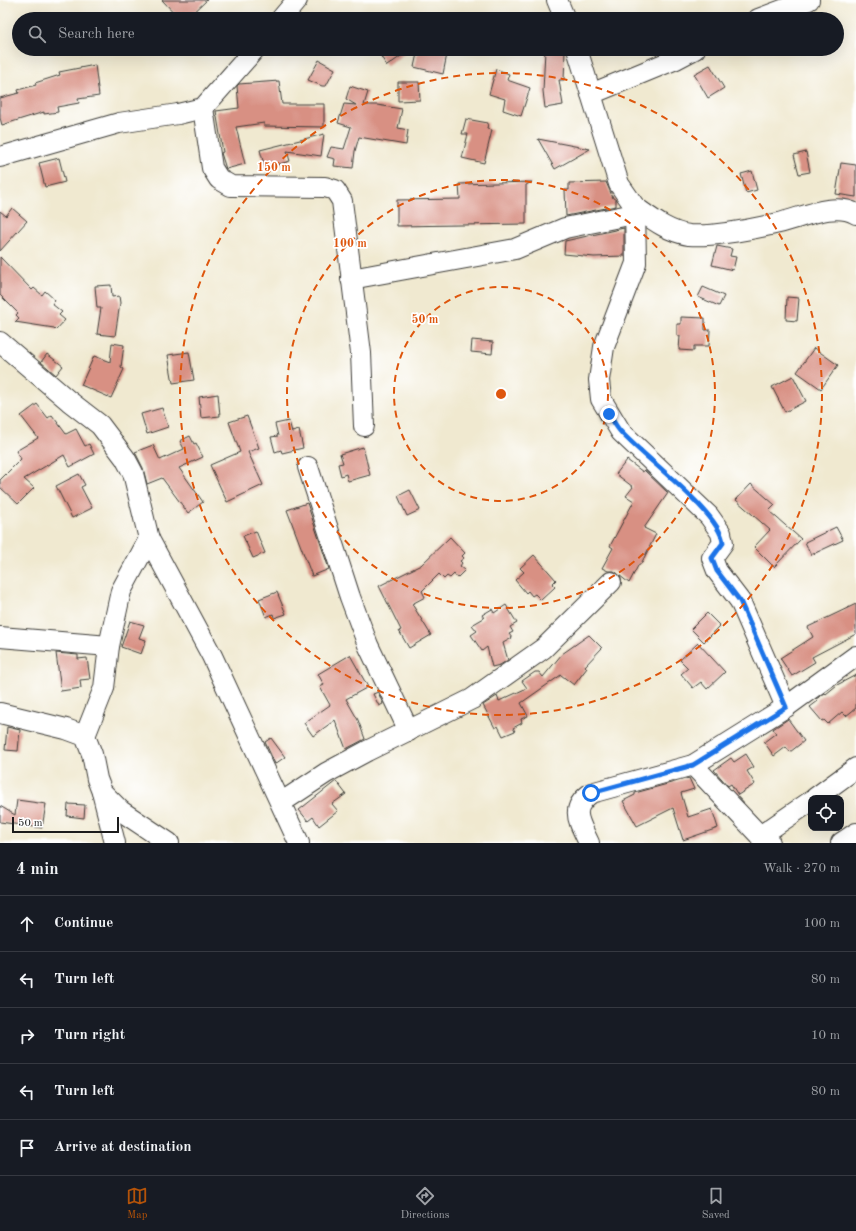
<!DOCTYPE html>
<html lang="en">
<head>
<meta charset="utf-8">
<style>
	:root { --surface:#171b24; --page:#20242c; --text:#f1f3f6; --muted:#9ea1a6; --line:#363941; --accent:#b45309 }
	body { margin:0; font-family:"Old Standard TT",serif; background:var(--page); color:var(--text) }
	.controls { position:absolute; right:12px; bottom:12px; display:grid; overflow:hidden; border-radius:8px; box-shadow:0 4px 16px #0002 }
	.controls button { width:36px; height:36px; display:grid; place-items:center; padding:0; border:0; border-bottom:1px solid var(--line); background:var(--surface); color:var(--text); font:20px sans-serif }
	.scale { position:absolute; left:12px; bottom:10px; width:107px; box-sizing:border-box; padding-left:4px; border:2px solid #1c1c1c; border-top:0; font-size:11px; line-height:14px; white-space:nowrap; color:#1c1c1c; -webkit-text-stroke:3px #fff; paint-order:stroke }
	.stop { position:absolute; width:12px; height:12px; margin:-9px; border:3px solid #1a73e8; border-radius:50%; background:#fff }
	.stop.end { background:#1a73e8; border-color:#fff; box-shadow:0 1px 4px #0008 }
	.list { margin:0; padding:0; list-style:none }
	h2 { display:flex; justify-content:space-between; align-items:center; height:52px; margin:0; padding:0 16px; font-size:17px }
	h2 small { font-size:13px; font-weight:400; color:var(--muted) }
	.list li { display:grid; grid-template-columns:26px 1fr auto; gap:12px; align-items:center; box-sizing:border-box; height:56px; padding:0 16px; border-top:1px solid var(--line) }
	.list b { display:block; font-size:15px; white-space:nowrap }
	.list em { font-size:13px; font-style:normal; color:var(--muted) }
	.icon { flex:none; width:22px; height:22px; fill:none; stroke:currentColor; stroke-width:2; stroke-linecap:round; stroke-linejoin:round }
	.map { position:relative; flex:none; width:856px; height:843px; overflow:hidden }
	.search { position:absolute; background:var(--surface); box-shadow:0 4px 16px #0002; left:12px; right:12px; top:12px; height:44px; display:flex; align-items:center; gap:10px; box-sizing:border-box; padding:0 14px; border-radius:22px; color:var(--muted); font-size:15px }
	.sheet { height:332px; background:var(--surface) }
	nav { display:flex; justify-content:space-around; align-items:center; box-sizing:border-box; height:56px; border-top:1px solid var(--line); background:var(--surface); font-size:11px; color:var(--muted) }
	nav a { display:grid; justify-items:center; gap:2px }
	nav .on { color:var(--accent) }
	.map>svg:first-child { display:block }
	.building { fill:#d89083 }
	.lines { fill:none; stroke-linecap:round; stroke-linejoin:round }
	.minor-casing { stroke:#3c3b37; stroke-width:22 }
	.minor { stroke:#fff; stroke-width:20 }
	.route { stroke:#1a73e8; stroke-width:5 }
	.ring { fill:none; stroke:#de560d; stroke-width:2; stroke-dasharray:7 5 }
	.centre { fill:#de560d; stroke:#fff; stroke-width:2 }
	.ring-label { font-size:12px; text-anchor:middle; font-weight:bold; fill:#de560d; stroke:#fff; stroke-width:3.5; stroke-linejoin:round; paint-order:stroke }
</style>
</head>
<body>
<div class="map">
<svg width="856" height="843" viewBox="0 0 856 843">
	<rect width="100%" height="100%" fill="#fff"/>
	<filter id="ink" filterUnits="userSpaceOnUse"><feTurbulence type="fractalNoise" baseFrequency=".025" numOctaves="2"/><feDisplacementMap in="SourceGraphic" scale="8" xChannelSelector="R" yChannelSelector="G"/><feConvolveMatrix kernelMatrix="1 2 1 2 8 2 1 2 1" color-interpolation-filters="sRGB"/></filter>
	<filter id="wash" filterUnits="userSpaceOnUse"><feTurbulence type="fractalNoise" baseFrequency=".012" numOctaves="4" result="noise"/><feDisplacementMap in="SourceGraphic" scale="16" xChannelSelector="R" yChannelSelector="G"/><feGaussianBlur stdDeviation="0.9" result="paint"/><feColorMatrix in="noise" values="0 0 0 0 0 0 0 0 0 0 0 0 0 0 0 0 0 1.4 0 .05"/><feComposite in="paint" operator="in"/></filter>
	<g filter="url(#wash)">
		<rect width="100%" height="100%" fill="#f0e9d0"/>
		<g id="blocks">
			<!-- building -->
			<g class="building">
				<polygon points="162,0 207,0 187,19 180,19"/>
				<polygon points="376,49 411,49 387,66"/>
				<polygon points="418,49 448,49 443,74 414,67"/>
				<polygon points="545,50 565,51 564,80 559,80 563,105 545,108 543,91"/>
				<polygon points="319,60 335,69 326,86 322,86 308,80"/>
				<polygon points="95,65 99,96 78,99 79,103 57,107 58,112 44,114 44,112 2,125 0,118 0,98 19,93 18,90 36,85 35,83 60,75 59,72"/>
				<polygon points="710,65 724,88 708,98 694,74"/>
				<polygon points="496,69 509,74 507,80 530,88 521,116 503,110 505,99 489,94"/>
				<polygon points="279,81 282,104 324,104 324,127 264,126 264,123 236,127 245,164 226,169 221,153 223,152 216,111 239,108 237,86 239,84"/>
				<polygon points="398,82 419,82 420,100 398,101"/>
				<polygon points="350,86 368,92 364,105 377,105 402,109 398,128 408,130 406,145 359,137 355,151 353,168 334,166 335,159 327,157 331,147 344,149 351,127 338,123 344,104 356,105 346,99"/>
				<polygon points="466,119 488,123 487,129 492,130 484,163 462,158 468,134 462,134"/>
				<polygon points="324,134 321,156 287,151 290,161 265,168 260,150"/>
				<polygon points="538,139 590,149 555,169"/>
				<polygon points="806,152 810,172 799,174 794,155"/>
				<polygon points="59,158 65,182 45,187 39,163"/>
				<polygon points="841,163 856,165 856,197 836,194"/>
				<polygon points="752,171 757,190 746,193 741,174"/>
				<polygon points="532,182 526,185 526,224 397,226 397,200 460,199 459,184"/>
				<polygon points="606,182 613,198 616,200 616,206 566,216 565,190 569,190 569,183"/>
				<polygon points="12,208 27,221 0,251 0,211 6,216"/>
				<polygon points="624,228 624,256 594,257 564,254 565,241"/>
				<polygon points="717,246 732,249 730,256 736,257 733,270 712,265"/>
				<polygon points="0,257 32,290 34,288 42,295 45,291 55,300 52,304 62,312 59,315 65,320 56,330 54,328 15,322 19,318 16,315 18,313 0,295"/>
				<polygon points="111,285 112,297 119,296 120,303 115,336 97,334 101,308 97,308 95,286"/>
				<polygon points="703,287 724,296 719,306 698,297"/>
				<polygon points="787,297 799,298 797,321 786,320"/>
				<polygon points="681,317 705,318 705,330 710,330 709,346 694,346 694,351 679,350 680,336 677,336 677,324 681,324"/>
				<polygon points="472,340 493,342 492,354 471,352"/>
				<polygon points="112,343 124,345 121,367 124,369 111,398 81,385 94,356 110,362"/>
				<polygon points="814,348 838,365 821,389 797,372"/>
				<polygon points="189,352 194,380 173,383 168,355"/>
				<polygon points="47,354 63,366 56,375 41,362"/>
				<polygon points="793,376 806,401 785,412 772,387"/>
				<polygon points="218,394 220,416 201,418 199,397"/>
				<polygon points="37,404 48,418 52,415 66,434 76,429 85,446 89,444 94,454 70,467 64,455 24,479 34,488 18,504 0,487 0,480 21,459 16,451 38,438 21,416"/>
				<polygon points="162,408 168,427 147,434 141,414"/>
				<polygon points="247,416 259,448 248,452 263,485 227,502 210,465 240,452 229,422"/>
				<polygon points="289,421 292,432 299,430 303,448 282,453 281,450 275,452 271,437 278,436 275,424"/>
				<polygon points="190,436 194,444 196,443 203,457 179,468 203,502 188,513 162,478 147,484 143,468 135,452 153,445 160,460 184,449 180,441"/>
				<polygon points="363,447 370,475 348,481 346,474 341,476 338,464 343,463 340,454"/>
				<polygon points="627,460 643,472 644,470 668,493 644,528 656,534 641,564 639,564 629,583 614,571 608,571 602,568 613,548 610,546 634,501 626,496 633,487 616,474"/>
				<polygon points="79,474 85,485 81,487 92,508 72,518 56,486"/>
				<polygon points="751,484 775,505 769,511 801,539 774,567 754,547 770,530 736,500"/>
				<polygon points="410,490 420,510 407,516 398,496"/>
				<polygon points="307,503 329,569 312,576 287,510"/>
				<polygon points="836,527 843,540 811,555 805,542"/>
				<polygon points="256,531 265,553 253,558 243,536"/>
				<polygon points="450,537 465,553 462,556 464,558 460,561 462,563 460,566 465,570 457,578 454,574 450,578 447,576 444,579 439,574 422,591 425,597 412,604 431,635 409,648 399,631 401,630 379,586 421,565"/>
				<polygon points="534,555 556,580 552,584 555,587 541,600 535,594 532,596 528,591 526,593 515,580 524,572 520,568"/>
				<polygon points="277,592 286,614 274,618 273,614 266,617 259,599"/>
				<polygon points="856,604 856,634 812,657 815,662 792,676 780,658 813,637 808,627"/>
				<polygon points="506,605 517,623 510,627 513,632 509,634 512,638 503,643 508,660 500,665 492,667 487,647 482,651 471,635 477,631 472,625 484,618 482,615 492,609 494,613"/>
				<polygon points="707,613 720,626 704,642 691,629"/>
				<polygon points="130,621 144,625 139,638 146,640 141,654 121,647"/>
				<polygon points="589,635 602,648 585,666 587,668 574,685 561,675 521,703 528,716 521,719 522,723 513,728 515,731 503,736 498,726 495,728 483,705 497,696 499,701 527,688 522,681 535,672 539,672 543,677 562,654"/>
				<polygon points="698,643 725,672 707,689 701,682 693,688 681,674 688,668 680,660"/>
				<polygon points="56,653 78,655 78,659 87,658 90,679 80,680 81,688 61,691"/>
				<polygon points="350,655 368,687 346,699 358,720 365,739 346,749 335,720 313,736 304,723 330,705 320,687 324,685 318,674"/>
				<polygon points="856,675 856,708 846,716 842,712 828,724 824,720 822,721 810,707 818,701 816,699 825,693 826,694 837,685"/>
				<polygon points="378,692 383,704 379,706 373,694"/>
				<polygon points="788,719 804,741 790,752 786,747 774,756 764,742 776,733 773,729"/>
				<polygon points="7,727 20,730 18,751 5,750"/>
				<polygon points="271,738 285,757 275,764 265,742"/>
				<polygon points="746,754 754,767 747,771 755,784 738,795 731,784 728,786 714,770 731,758 734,762"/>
				<polygon points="689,778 694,789 681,793 688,817 712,809 718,828 683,840 673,808 637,826 623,801 635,795 635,793"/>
				<polygon points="336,781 346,794 332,804 338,811 319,826 313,817 308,821 299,810"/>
				<polygon points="17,800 46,804 42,828 0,822 0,806 15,815"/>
				<polygon points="68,804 85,805 84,818 67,816"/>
			</g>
		</g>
	</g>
	<g filter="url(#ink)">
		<use href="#blocks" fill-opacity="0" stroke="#3c3b37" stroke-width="1"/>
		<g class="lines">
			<!-- minor casing -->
			<g class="minor-casing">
				<g id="minor">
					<polyline points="557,0 565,19"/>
					<polyline points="281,19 297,0"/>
					<polyline points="758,19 809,0"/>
					<polyline points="577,49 619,184 635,207 636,263 604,347 599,380 601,399 621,432 709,516 721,533 723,543 712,558 717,571 740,601 786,707"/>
					<polyline points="591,94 676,59 695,49"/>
					<polyline points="203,108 212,168 219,179 231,186 325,187 335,190 342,201 361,353 364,426"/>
					<polyline points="0,157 119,123 178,114 203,108 255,49"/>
					<path d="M635 207C652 219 668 232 689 235 715 237 753 229 779 223 801 218 835 201 856 214"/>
					<polyline points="351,279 515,249 565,228 634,214"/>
					<polyline points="0,342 69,401 100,425 125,458 133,473 149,539 212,656 299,843"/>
					<polyline points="308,467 350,597 368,645 409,731"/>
					<polyline points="0,637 109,646"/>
					<polyline points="0,713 66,729 85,736 92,754 97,779 102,792 121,811 169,843"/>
					<polyline points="85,736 104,688 109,646 121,591 149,539"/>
					<polyline points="693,765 760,836 770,843"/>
					<polyline points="102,792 115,843"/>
					<polyline points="815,798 856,768"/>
					<polyline points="282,802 326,773 367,751 472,699 544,648 611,582"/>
					<polyline points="760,836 811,801"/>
					<path d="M589 843C579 821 569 809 591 793L693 765 786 707 856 656"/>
					<polyline points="841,843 856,833"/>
				</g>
			</g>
			<!-- minor -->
			<use href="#minor" class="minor"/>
		</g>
	</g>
	<g class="lines" filter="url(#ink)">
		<!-- route -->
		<path class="route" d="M591 793 693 765 786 707 740 601 717 571 712 558 723 543C721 513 642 456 621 432 616 427 613 420 609 414"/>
	</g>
	<!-- distance rings -->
	<g class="ring">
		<circle cx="501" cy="394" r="107"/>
		<circle cx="501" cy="394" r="214"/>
		<circle cx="501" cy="394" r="321"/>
	</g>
	<circle cx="501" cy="394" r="6" class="centre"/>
	<g class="ring-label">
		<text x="274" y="171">150 m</text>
		<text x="350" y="247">100 m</text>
		<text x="425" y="323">50 m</text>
	</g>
</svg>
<div class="controls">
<button><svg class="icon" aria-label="locate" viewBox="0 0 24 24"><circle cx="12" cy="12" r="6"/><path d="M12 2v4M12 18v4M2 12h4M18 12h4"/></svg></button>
</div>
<div class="scale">50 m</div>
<div class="stop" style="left:591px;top:793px"></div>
<div class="stop end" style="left:609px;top:414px"></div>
<div class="search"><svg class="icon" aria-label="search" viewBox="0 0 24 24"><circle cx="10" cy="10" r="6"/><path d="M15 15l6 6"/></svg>Search here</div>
</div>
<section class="sheet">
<h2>4 min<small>Walk · 270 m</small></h2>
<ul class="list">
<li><svg class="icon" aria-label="ahead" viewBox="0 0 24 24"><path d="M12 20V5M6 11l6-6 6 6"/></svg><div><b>Continue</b></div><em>100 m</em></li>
<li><svg class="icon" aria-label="left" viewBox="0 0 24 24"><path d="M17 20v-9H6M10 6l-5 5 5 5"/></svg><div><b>Turn left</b></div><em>80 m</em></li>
<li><svg class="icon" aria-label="right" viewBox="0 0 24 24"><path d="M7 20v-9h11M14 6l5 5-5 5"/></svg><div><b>Turn right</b></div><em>10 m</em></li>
<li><svg class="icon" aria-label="left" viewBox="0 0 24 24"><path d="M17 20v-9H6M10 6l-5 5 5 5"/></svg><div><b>Turn left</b></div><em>80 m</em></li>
<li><svg class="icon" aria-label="arrive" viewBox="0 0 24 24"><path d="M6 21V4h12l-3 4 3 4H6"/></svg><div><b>Arrive at destination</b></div></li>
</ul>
</section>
<nav>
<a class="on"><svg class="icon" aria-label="map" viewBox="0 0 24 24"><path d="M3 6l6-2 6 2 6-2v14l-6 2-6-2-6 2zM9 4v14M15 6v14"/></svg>Map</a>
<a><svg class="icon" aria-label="directions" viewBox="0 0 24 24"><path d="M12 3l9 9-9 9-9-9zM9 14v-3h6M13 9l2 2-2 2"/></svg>Directions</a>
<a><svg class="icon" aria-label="saved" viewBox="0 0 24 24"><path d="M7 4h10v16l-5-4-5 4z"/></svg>Saved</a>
</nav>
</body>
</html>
